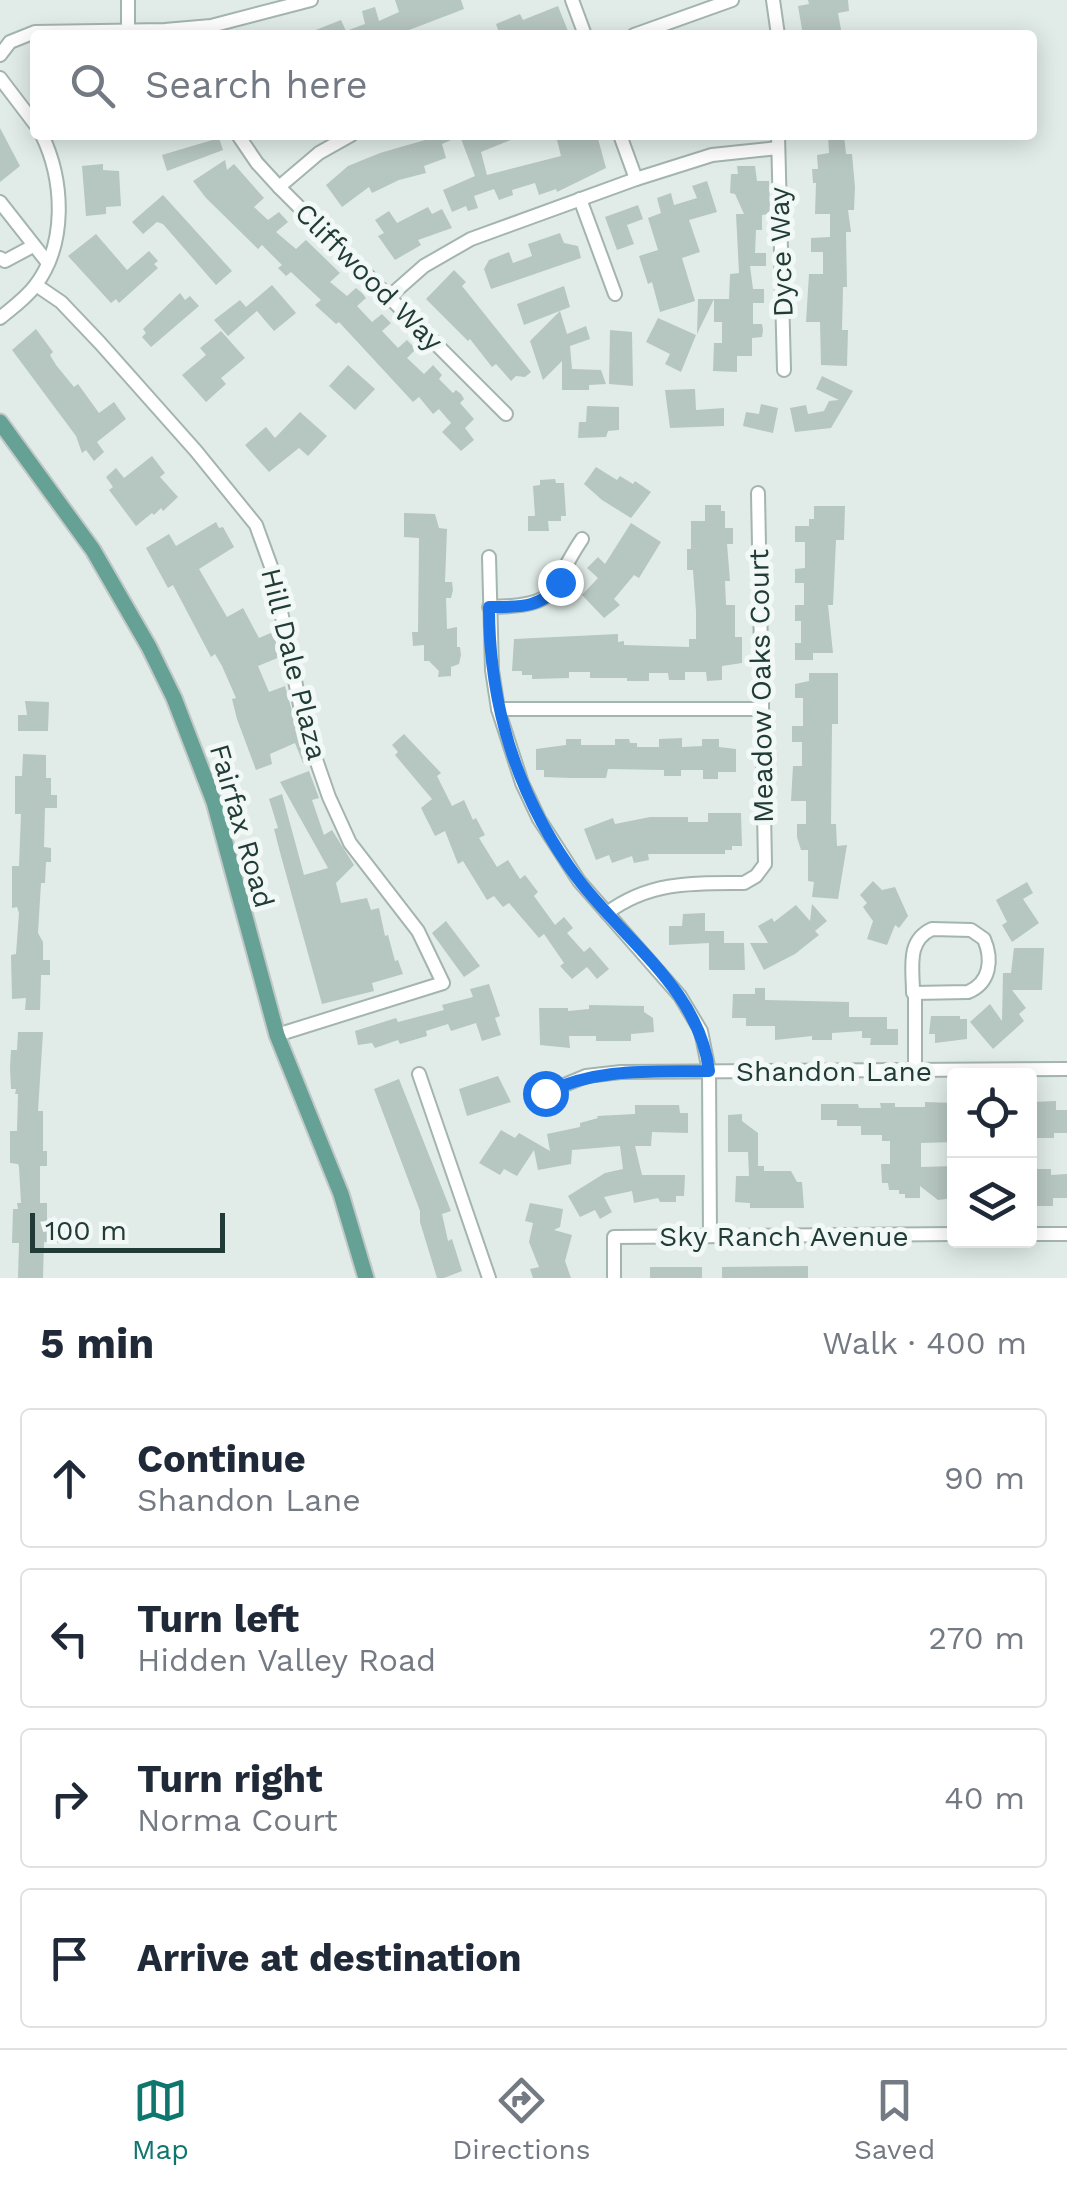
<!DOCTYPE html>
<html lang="en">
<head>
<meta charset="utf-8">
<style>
	:root { --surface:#fff; --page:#f2f2f3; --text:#1f2937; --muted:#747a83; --line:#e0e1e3; --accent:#0f766e }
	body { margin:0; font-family:"Work Sans",sans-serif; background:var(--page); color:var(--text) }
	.controls { position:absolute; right:30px; bottom:30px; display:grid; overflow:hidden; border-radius:10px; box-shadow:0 5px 25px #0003 }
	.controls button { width:90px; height:90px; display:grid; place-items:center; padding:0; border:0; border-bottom:2px solid var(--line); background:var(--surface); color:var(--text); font:50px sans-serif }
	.scale { position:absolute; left:30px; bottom:25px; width:195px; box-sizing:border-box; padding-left:10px; border:5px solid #213c37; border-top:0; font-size:28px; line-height:35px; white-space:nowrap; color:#213c37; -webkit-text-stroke:8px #f2f8f5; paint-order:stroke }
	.stop { position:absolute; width:30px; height:30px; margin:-22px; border:8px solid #1a73e8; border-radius:50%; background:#fff }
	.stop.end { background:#1a73e8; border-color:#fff; box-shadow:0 2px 10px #0008 }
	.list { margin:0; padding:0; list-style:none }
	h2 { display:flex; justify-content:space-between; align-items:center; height:130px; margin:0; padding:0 40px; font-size:42px }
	h2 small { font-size:32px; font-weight:400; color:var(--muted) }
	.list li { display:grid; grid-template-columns:65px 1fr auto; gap:30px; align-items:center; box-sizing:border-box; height:140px; margin:0 20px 20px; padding:0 20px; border:2px solid var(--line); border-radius:10px }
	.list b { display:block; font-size:38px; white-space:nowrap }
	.list p { margin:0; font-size:32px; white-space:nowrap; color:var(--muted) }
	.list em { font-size:32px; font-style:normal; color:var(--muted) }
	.icon { flex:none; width:55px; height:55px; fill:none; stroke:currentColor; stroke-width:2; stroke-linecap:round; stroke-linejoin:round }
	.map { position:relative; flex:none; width:1067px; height:1278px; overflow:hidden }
	.search { position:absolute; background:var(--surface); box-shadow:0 5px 25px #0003; left:30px; right:30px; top:30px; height:110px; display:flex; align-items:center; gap:25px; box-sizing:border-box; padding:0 35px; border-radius:10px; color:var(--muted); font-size:38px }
	.sheet { height:770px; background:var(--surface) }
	nav { display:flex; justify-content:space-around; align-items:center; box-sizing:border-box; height:140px; border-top:2px solid var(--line); background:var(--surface); font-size:28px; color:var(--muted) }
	nav a { display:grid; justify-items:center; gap:5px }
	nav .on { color:var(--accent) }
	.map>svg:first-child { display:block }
	.building { fill:#b6c6c1 }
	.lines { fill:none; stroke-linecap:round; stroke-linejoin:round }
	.minor-casing { stroke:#a4b4af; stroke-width:16 }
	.major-casing { stroke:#c1c8c7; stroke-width:19 }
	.minor { stroke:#fff; stroke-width:12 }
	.major { stroke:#66a196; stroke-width:15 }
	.route { stroke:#1a73e8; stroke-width:12 }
	.labels { text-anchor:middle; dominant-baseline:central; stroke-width:10; stroke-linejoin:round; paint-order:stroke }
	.street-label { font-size:28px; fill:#213c37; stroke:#f2f8f5 }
</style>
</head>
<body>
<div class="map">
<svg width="1067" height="1278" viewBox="0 0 1067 1278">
	<rect width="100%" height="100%" fill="#e1ece8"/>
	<!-- building -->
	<g class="building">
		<polygon points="395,0 461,0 464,9 396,35 303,35 341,20 346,31 365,24 362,11 375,7 379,21 399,12"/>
		<polygon points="808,0 848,0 849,11 838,13 842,35 803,35 798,6 809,4"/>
		<polygon points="558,6 568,31 555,35 500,35 496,24 520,14 523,20"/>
		<polygon points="0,128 20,166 0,182"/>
		<polygon points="428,135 523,135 481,152 487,175 561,156 557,140 597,135 606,168 557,192 556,189 539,195 535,183 512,190 513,195 499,200 494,189 474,196 478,208 468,211 466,206 452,212 443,190 475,176 460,136 442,144 446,158 424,166 426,173 399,180 372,193 369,187 342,207 326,185 348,166 380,153 425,140"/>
		<polygon points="828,135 844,135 846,154 852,154 855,187 854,210 848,210 851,232 846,232 847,287 843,287 842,330 848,330 847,366 821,365 820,322 806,322 809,274 823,274 823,252 811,252 811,238 830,237 830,214 815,214 816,183 813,183 812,169 818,169 817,155 829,153"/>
		<polygon points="219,138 223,150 167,171 162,155"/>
		<polygon points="225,160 227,170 234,164 264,198 254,207 268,220 279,212 288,222 276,232 296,249 306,240 340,273 330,282 347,296 356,288 362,293 366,298 357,306 372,322 382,314 391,323 382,331 398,348 407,340 416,349 407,358 424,374 433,365 442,375 439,379 453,393 456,390 461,394 464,399 460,403 474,419 465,428 474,440 461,451 442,432 451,423 439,409 433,414 419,397 413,402 339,322 336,324 315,305 321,300 291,272 286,276 278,268 282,265 262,245 258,249 206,198 193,181"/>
		<polygon points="103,164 103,170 119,171 121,206 106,207 106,214 86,216 82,166"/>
		<polygon points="737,166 755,166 757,181 769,181 770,209 768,214 762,215 762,230 756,230 755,253 766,253 766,266 750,266 753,289 764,289 764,303 753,303 753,324 762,324 763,330 762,337 752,338 752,356 737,356 737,372 713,371 714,343 722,343 722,322 714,322 714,299 697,334 698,299 729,299 730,274 739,273 736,214 744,214 735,194 730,193 731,174 738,174"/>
		<polygon points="707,181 717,212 689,220 700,252 682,258 695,301 660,312 652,282 648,284 639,256 658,250 648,218 661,213 657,198 671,193 674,205 697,198 692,186"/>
		<polygon points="163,195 232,271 216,285 163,224 157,222 143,234 132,222"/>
		<polygon points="638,205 643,219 627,225 634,244 617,250 605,217"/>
		<polygon points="428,207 432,214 442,209 452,228 418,240 421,245 395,260 378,236 384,233 375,220 389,211 397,223"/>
		<polygon points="560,233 564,243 578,246 581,258 491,289 484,269 489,260 509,252 513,263 532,256 528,244"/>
		<polygon points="96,234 127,270 149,251 158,261 154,264 158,268 119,303 116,299 111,303 68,256"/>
		<polygon points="454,270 466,282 462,286 531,372 525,377 516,376 511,381 496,364 492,367 470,339 468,341 426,299"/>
		<polygon points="272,285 296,313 274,331 257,311 228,336 214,320 240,300 246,307"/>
		<polygon points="564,286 570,307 524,325 517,304"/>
		<polygon points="180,293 185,300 190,296 199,306 151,347 142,337 146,333 143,329"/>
		<polygon points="560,311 567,334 586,326 590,339 570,346 572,369 601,370 606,384 589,385 589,390 562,390 562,361 543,380 530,341"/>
		<polygon points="658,318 696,335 681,372 665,364 670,354 646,342"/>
		<polygon points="36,329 53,352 50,355 56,365 74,387 78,384 99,413 114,402 126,419 97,442 104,452 94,461 86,450 82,453 76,436 12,350"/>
		<polygon points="610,330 632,332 633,386 609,384"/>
		<polygon points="221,331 245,358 221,378 226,384 206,402 182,375 206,355 200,348"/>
		<polygon points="348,365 375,389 355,410 329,386"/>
		<polygon points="822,376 853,391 831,428 795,432 790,408 806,405 808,414 824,411 829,401 839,400 816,389"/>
		<polygon points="695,389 696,410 724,408 724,426 670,428 665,390"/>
		<polygon points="761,404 778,408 773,433 743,426 746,412 759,414"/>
		<polygon points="587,406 619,407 619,430 608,431 606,437 578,438 579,422 586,422"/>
		<polygon points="300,412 327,436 308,456 299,448 269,472 245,445 266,427 275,438"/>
		<polygon points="152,456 165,473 160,477 178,497 163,511 161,508 154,515 152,513 136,526 109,490 113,487 106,477 116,468 124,478"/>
		<polygon points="596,467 617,480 620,476 633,484 635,481 651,492 631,518 602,500 584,484"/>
		<polygon points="555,479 556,483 564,483 566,516 561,516 561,521 548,521 549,531 528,531 528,516 535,516 533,486 540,485 540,480"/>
		<polygon points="705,505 721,505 721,511 725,511 725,528 733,528 733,544 727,544 730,581 725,581 726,605 735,605 735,637 742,637 742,663 722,666 722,680 707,681 706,672 685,672 685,680 669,680 668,673 649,673 649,681 627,681 627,678 590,678 590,672 569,672 569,678 532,679 532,675 522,675 522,671 512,671 514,639 618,634 618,642 624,641 624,645 689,647 689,639 696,639 696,611 693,570 687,570 687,549 691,549 691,521 705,521"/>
		<polygon points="814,506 845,506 844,540 836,540 833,605 828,605 833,653 813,653 813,660 795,660 795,643 801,643 801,621 795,621 795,605 804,605 804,583 795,583 795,569 805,568 805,542 795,542 795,526 809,526 809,519 814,519"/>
		<polygon points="404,513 435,514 439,528 447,529 445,582 452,582 453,590 451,598 446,598 447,629 457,627 457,647 460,647 461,655 459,664 451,667 451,676 438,677 439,671 429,661 424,661 424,645 413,646 412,632 418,632 419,538 404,537"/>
		<polygon points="216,522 219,528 223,527 234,547 199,569 227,617 243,608 259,638 273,632 280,657 258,666 269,692 285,686 306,761 303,763 295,743 270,754 272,764 256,770 237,719 232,699 236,698 222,666 215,654 211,657 173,585 168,588 146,548 169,534 176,546"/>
		<polygon points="631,523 661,542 639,578 634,575 614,599 620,605 604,618 582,595 598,578 587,568 598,557 605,564"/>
		<polygon points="809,673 838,673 838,724 832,724 831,824 836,824 837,846 847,845 838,899 812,897 814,882 808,881 808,850 801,850 797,837 797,824 806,824 806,801 791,801 793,766 802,766 802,742 792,742 792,726 803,726 803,698 795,698 795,684 809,681"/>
		<polygon points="25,701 49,702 48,731 18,731 18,715 27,715"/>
		<polygon points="404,734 441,773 437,776 452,806 464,800 473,820 476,818 485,835 479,838 497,867 508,860 520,879 525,875 538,892 534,896 555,925 564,917 573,928 567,933 584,952 590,947 609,969 597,979 587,967 572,979 560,966 564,963 544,934 539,938 509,903 503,907 494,896 487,900 463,861 458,864 445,831 435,836 421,808 432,799 395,755 398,752 392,745"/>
		<polygon points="682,738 682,747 702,746 702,739 719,739 719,747 736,749 736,772 718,772 718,779 703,779 703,770 681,770 681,776 664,776 664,770 608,769 606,778 571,778 544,777 544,770 536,770 536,749 566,745 566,739 581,739 581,745 615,745 615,739 629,739 630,743 637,743 637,747 659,747 659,739"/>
		<polygon points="23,754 46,755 46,778 51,778 51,795 57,795 57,808 45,808 44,847 51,848 51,862 46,862 45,883 41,883 38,933 43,942 43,960 50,960 50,975 41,975 40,1010 25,1010 26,998 12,999 11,955 16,954 19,913 17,907 12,908 12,866 19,866 21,814 15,814 15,776 22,776"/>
		<polygon points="309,771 319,798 312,800 324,835 332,830 354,865 336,883 341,903 367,898 371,910 379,908 385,936 388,935 395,961 398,960 403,974 372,983 374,991 322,1004 281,856 274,829 278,828 269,799 282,794 304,875 328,868 280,782"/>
		<polygon points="708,813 741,813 742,846 732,846 732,850 725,850 725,854 648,854 649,860 634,863 632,856 612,863 609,855 596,860 584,829 613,818 615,824 650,817 688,817 688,822 708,822"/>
		<polygon points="873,881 882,890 895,887 908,916 899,928 895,925 887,945 867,939 873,921 863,907 867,903 860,895"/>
		<polygon points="1027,882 1033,893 1023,899 1039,923 1012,942 1002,925 1007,922 996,900"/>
		<polygon points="812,904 827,921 815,931 819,935 795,954 764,970 750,943 768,943 758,926 772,918 774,922 796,905 810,921"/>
		<polygon points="705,913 705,931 724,931 724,943 744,943 745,970 709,970 709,943 669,945 669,926 682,926 683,914"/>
		<polygon points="446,921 480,966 464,977 432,933"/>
		<polygon points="1014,948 1044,948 1042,990 1012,990 1026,1008 1019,1014 1024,1021 993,1049 970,1022 990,1004 1002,1021 1003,973 1011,973"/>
		<polygon points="489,984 500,1016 495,1018 501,1035 482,1041 476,1023 451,1031 448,1024 426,1031 427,1036 400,1044 398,1040 375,1048 372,1043 358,1045 355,1031 396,1018 398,1022 444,1010 442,1005 473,997 470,989"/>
		<polygon points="755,988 765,988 765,1000 849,1002 849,1017 887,1017 887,1029 898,1029 898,1045 870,1045 871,1038 862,1038 862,1031 832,1033 832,1040 812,1040 812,1036 775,1040 775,1026 746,1026 746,1018 732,1018 733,994 755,994"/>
		<polygon points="589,1005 644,1006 644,1012 653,1018 654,1032 631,1034 631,1041 596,1041 596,1036 569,1036 570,1048 540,1045 539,1008 568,1008 568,1011 589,1009"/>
		<polygon points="931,1016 960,1016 960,1019 967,1019 967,1039 935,1043 935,1034 929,1034"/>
		<polygon points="18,1032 43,1032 38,1111 43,1111 43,1151 47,1151 47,1166 40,1166 40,1203 47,1203 47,1228 57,1228 58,1235 58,1243 44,1242 43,1278 18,1278 19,1243 12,1243 13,1209 18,1209 17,1203 21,1203 19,1167 18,1164 10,1163 10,1131 17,1131 18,1094 15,1094 16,1089 11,1089 10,1067 11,1050 17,1050"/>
		<polygon points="498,1076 511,1102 467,1116 459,1089"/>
		<polygon points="399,1079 451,1211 442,1214 448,1241 452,1239 462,1271 444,1278 437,1278 420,1222 420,1211 374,1089"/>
		<polygon points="1056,1101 1056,1110 1067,1110 1067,1133 1054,1133 1054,1138 1034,1138 1034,1133 1030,1133 1030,1108 1033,1108 1033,1102"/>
		<polygon points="925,1102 954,1103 954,1142 921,1143 921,1167 954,1166 954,1198 938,1200 920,1186 920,1198 905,1198 905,1194 899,1194 899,1190 889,1190 888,1183 882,1183 881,1164 890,1164 890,1141 882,1141 882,1135 861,1135 861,1126 837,1126 837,1120 821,1120 821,1104 858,1104 859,1108 881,1108 880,1103 895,1103 895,1107 925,1107"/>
		<polygon points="635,1105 679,1105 680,1113 688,1113 688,1133 652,1132 651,1146 635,1146 642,1175 685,1175 684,1196 676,1196 676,1202 660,1202 658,1198 634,1203 632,1191 604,1197 612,1212 600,1219 595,1210 580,1217 568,1196 605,1173 623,1169 620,1146 572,1150 571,1164 538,1170 534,1150 517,1176 504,1169 500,1175 479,1163 501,1130 515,1138 519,1133 550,1151 547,1134 580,1127 580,1123 598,1118 597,1116 635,1114"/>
		<polygon points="742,1114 742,1121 758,1133 758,1166 764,1166 764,1171 791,1171 797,1182 802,1182 804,1208 750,1208 750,1203 735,1202 736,1176 749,1176 748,1152 728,1152 728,1115"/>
		<polygon points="1033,1169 1051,1169 1051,1175 1067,1174 1067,1198 1053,1198 1053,1206 1037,1206 1036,1196 1030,1196 1030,1172"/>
		<polygon points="530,1203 563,1209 560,1227 554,1230 572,1235 565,1261 571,1278 533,1278 530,1269 539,1267 529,1242 533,1223 525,1221"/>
		<polygon points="808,1266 808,1278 722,1278 722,1267"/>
		<rect x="650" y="1267" width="52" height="11"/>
	</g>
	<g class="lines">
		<!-- minor casing -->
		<g class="minor-casing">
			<g id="minor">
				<polyline points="128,0 128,31"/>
				<polyline points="572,0 585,35"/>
				<polyline points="773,0 778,35"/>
				<polyline points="634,35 732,0"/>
				<polyline points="0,55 10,42 35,32 165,30 211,26 311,0"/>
				<polyline points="0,78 35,124"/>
				<polyline points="238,135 257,163 279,187 506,414"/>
				<polyline points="620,135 636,179"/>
				<polyline points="778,135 784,370"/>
				<polyline points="279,187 319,153 351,135"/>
				<polyline points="580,199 615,294"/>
				<polyline points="0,202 48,263"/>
				<polyline points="0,258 5,261 33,246"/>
				<polyline points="36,285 61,302 100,343 196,451 256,525 273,572 304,725 329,797 350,843 418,931 443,983 277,1035"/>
				<polyline points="390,296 424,266 471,239 636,179 712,155 778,148"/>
				<path d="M0 318C12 308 25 299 35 286 67 244 64 181 42 135"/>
				<polyline points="489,557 492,670 498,709 522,783 539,819 579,881 680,996 701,1031 709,1071 710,1236"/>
				<path d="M489 607C564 606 546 592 582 539"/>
				<polyline points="498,709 761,709"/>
				<path d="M607 913C650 881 693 883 744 883L756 876 765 864 758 493"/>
				<path d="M932 929 971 930 984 939C993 960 990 983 968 992L913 993C913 968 906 941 932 929Z"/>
				<polyline points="915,993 915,1070"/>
				<polyline points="419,1074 489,1278"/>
				<polyline points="545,1093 586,1076 621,1072 1067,1069"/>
				<polyline points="1030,1234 1067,1234"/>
				<polyline points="614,1278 614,1237 954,1234"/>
			</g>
		</g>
		<!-- major casing -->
		<g class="major-casing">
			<polyline id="major" points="0,422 93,550 149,647 174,698 214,802 277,1035 341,1194 366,1278"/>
		</g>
		<!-- minor -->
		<use href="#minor" class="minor"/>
		<!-- major -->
		<use href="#major" class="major"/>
	</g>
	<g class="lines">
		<!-- route -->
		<path class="route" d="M545 1093C598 1067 652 1072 709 1071 700 991 624 940 578 879 518 799 489 706 489 607 518 607 543 609 560 582"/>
	</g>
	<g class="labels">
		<!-- street labels -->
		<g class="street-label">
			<text transform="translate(781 252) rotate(-92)">Dyce Way</text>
			<text transform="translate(369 277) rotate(45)">Cliffwood Way</text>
			<text transform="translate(294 664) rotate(76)">Hill Dale Plaza</text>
			<text transform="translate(761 686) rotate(-91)">Meadow Oaks Court</text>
			<text transform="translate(242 826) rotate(74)">Fairfax Road</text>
			<text x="834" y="1071">Shandon Lane</text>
			<text x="784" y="1236">Sky Ranch Avenue</text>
		</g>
	</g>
</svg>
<div class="controls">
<button><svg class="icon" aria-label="locate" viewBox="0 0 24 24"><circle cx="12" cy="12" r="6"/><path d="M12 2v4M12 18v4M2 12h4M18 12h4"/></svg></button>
<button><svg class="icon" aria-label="layers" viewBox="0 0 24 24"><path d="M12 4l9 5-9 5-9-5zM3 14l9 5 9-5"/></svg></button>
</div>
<div class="scale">100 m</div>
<div class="stop" style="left:545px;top:1093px"></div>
<div class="stop end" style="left:560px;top:582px"></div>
<div class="search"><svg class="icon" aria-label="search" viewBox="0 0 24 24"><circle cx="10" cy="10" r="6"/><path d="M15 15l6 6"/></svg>Search here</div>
</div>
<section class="sheet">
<h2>5 min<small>Walk · 400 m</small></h2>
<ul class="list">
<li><svg class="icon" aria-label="ahead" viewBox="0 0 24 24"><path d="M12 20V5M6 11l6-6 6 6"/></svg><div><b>Continue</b><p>Shandon Lane</p></div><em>90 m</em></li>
<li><svg class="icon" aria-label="left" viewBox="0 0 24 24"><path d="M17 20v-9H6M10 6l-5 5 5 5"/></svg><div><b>Turn left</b><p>Hidden Valley Road</p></div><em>270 m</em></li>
<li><svg class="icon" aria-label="right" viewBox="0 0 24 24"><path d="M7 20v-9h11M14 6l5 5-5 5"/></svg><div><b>Turn right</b><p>Norma Court</p></div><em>40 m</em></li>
<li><svg class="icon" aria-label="arrive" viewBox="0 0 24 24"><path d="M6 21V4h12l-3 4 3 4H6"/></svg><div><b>Arrive at destination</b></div></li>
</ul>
</section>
<nav>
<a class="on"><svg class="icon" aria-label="map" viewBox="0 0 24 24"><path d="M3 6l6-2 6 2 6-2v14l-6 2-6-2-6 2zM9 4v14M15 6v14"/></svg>Map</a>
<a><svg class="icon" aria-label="directions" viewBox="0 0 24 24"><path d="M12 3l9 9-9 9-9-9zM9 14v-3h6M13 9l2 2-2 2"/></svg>Directions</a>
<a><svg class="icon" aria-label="saved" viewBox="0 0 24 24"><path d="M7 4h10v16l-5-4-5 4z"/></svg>Saved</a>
</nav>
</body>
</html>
